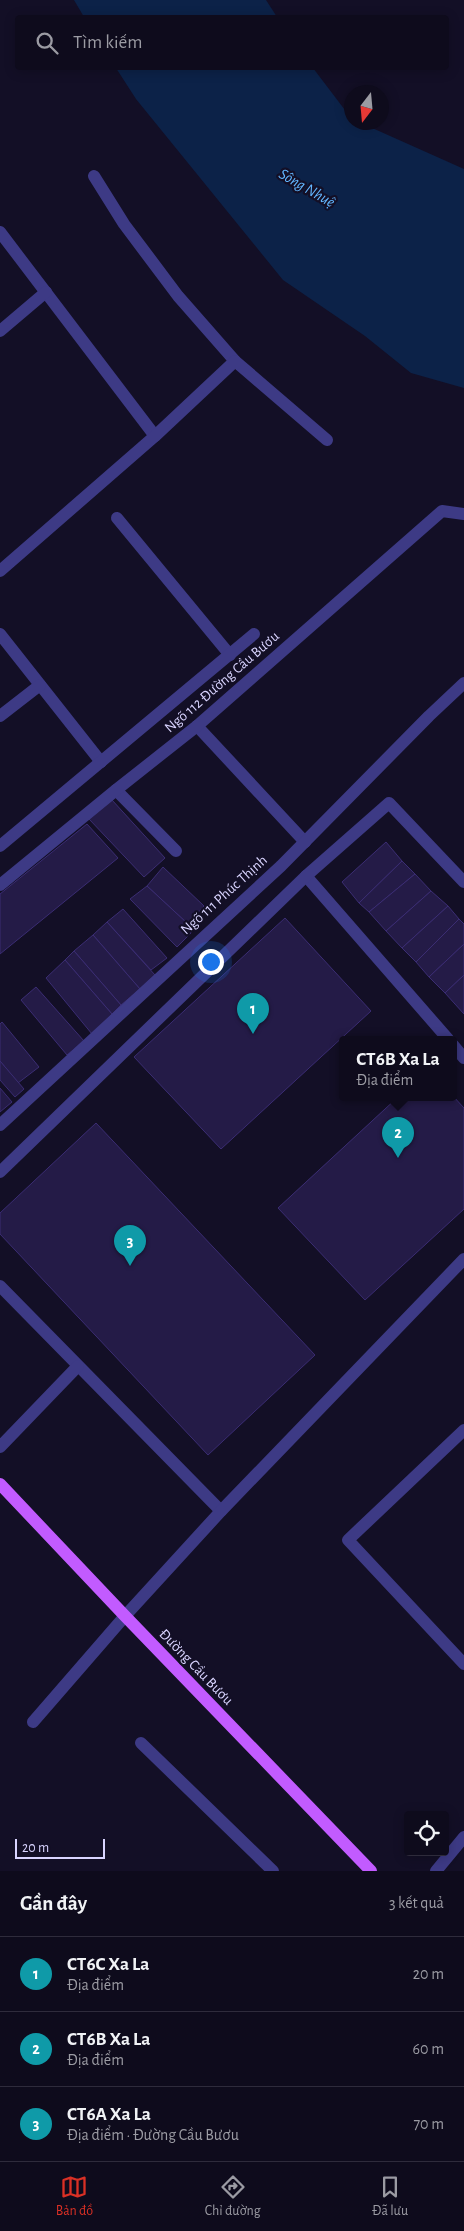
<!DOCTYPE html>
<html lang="vi">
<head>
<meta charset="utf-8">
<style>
	:root { --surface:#0e0b1c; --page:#171425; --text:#f1f3f6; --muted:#9b9ba3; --line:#2e2b3b; --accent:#d93025 }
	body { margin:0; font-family:"Alegreya Sans",sans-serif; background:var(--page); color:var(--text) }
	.controls { position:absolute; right:15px; bottom:15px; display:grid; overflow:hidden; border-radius:5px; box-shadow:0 2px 12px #0003 }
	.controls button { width:45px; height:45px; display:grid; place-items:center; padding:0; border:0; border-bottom:1px solid var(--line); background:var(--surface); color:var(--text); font:25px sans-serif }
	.compass { position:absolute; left:344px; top:85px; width:45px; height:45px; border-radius:50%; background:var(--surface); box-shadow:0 2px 12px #0003; rotate:196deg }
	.scale { position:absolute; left:15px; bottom:12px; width:90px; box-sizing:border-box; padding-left:5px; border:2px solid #d9d4ff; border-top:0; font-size:14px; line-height:18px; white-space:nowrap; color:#d9d4ff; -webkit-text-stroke:4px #130f26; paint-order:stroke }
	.you { position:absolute; left:210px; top:961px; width:18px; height:18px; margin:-12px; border:4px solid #fff; border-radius:50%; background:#1a73e8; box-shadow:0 0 0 8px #1a73e833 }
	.badge { display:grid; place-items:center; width:32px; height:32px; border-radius:50%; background:var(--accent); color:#fff; font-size:16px; font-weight:700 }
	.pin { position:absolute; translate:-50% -41px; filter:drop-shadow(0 1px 2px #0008) }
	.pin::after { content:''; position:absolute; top:26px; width:18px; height:15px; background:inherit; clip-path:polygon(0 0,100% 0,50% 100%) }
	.popup { position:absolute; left:339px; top:1036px; width:118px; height:65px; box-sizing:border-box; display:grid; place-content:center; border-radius:5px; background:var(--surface); filter:drop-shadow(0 1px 4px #0005); font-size:16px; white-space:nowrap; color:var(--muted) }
	.popup b { font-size:19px; color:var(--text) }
	.popup::after { content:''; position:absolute; left:50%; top:100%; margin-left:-10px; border:10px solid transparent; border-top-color:var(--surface) }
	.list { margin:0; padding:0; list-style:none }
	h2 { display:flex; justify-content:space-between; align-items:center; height:65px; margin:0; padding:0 20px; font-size:21px }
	h2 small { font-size:16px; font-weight:400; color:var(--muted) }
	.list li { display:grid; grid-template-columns:32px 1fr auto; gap:15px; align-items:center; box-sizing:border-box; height:75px; padding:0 20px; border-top:1px solid var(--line) }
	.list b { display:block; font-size:19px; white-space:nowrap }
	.list p { margin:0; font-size:16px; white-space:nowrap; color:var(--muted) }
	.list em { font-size:16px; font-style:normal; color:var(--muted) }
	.icon { flex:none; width:28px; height:28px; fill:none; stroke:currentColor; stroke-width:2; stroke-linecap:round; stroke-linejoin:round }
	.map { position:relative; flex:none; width:464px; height:1871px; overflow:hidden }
	.search { position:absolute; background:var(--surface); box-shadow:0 2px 12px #0003; left:15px; right:15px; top:15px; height:55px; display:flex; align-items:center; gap:12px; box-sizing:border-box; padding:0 18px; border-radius:5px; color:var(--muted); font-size:19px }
	.sheet { height:290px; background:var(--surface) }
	nav { display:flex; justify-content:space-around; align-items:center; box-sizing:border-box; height:70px; border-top:1px solid var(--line); background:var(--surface); font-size:14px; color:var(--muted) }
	nav a { display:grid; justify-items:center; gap:2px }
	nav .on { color:var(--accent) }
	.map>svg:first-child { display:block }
	.water { fill:#0c2248 }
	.building { fill:#241b47; stroke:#3b2d73 }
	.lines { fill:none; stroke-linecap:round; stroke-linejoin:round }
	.lane { stroke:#3d3a85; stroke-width:12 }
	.primary { stroke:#c25bff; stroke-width:12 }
	.labels { text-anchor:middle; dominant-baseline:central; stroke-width:4.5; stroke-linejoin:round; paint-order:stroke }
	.street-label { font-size:15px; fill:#d9d4ff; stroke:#130f26 }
	.water-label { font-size:16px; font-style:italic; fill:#62b6ff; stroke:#130f26 }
</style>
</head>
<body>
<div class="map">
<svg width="464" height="1871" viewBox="0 0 464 1871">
	<rect width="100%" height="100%" fill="#130f26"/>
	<!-- water -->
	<g class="water">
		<polygon points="74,0 266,0 277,17 84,17"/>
		<polygon points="116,68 313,68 351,118 352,122 361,123 464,169 464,388 411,373 365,336 283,280 136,99"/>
	</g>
	<!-- building -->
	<g class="building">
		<polygon points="112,800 165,858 144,877 89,819"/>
		<polygon points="87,824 118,858 0,954 0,894"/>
		<polygon points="386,842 402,861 359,903 342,882"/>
		<polygon points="402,861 415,874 369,912 359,903"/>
		<polygon points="163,867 204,906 188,924 147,886"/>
		<polygon points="415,874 431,891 386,931 369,912"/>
		<polygon points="147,886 188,924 191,933 177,947 130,899"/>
		<polygon points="431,891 448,906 402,948 386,931"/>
		<polygon points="448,906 459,919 416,962 402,948"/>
		<polygon points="123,909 167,958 151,970 107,922"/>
		<polygon points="285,918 371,1011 221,1149 134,1057"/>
		<polygon points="459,919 464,924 464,944 429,977 416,962"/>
		<polygon points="107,922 155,975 140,989 93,935"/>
		<polygon points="93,935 140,989 121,1005 74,951"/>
		<polygon points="464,944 464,975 445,993 429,977"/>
		<polygon points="74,951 121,1005 112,1014 65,960"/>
		<polygon points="65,960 112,1014 92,1034 46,978"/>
		<polygon points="464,975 464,1014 445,993"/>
		<polygon points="36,987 84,1041 67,1055 21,1000"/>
		<polygon points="2,1022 39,1067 18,1083 0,1061 0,1024"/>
		<polygon points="0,1061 24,1089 15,1097 0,1080"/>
		<polygon points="0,1088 12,1102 0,1112"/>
		<polygon points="453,1096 464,1108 464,1209 365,1300 278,1208 398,1097"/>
		<polygon points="96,1123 315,1355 208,1455 0,1234 0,1213"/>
	</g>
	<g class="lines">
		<!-- lane -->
		<g class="lane">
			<polyline points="94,176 124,224 178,296 235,361"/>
			<polyline points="0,232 155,436"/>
			<polyline points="0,331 46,292"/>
			<polyline points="117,518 230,655"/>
			<polyline points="0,571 155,436 235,361 327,440"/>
			<polyline points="0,634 101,762"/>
			<polyline points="0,716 40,685"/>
			<polyline points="197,726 305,842"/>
			<polyline points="116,790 176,851"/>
			<polyline points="0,846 254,634"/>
			<polyline points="306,876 448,1039"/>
			<polyline points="0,885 116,790 197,726 442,511 464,514"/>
			<polyline points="453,1045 464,1058"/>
			<polyline points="0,1125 281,866 429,716 464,683"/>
			<polyline points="0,1172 306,876 389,803 464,882"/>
			<polyline points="0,1286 221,1511"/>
			<polyline points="464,1430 348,1540 464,1664"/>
			<polyline points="0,1447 78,1366"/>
			<polyline points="33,1722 125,1616 221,1511 464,1259"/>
			<polyline points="141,1743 273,1871"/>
			<polyline points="436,1871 464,1837"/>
		</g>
		<!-- primary -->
		<polyline class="primary" points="0,1484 125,1616 371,1871"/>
	</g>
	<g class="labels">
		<!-- street labels -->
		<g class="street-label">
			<text transform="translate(222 682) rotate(-41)">Ngõ 112 Đường Cầu Bươu</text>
			<text transform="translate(224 895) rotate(-42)">Ngõ 111 Phúc Thịnh</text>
			<text transform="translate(196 1667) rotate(46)">Đường Cầu Bươu</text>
		</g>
		<!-- water labels -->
		<g class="water-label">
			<text transform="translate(307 188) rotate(30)">Sông Nhuệ</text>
		</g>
	</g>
</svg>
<div class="controls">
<button><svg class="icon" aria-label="locate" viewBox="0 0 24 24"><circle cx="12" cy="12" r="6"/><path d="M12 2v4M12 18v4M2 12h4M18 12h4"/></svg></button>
</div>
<svg class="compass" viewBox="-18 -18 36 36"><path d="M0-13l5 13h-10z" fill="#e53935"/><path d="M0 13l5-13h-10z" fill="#9b9ba3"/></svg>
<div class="scale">20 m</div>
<div class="you"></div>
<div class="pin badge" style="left:253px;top:1034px;background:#0f9aa8">1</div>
<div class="pin badge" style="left:398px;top:1158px;background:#0f9aa8">2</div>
<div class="popup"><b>CT6B Xa La</b>Địa điểm</div>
<div class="pin badge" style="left:130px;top:1266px;background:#0f9aa8">3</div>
<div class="search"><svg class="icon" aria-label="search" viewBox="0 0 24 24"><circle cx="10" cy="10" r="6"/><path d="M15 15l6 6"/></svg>Tìm kiếm</div>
</div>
<section class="sheet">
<h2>Gần đây<small>3 kết quả</small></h2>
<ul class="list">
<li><span class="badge" style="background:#0f9aa8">1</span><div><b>CT6C Xa La</b><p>Địa điểm</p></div><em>20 m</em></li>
<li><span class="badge" style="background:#0f9aa8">2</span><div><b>CT6B Xa La</b><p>Địa điểm</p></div><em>60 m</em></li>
<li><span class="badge" style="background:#0f9aa8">3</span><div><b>CT6A Xa La</b><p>Địa điểm · Đường Cầu Bươu</p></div><em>70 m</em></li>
</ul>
</section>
<nav>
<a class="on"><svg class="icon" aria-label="map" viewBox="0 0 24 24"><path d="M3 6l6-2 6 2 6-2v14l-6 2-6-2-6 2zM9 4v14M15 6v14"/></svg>Bản đồ</a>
<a><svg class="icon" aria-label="directions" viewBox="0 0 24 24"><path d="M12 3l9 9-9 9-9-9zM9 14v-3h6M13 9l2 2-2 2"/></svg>Chỉ đường</a>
<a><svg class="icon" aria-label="saved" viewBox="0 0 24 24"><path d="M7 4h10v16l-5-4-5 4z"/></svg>Đã lưu</a>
</nav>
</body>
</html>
